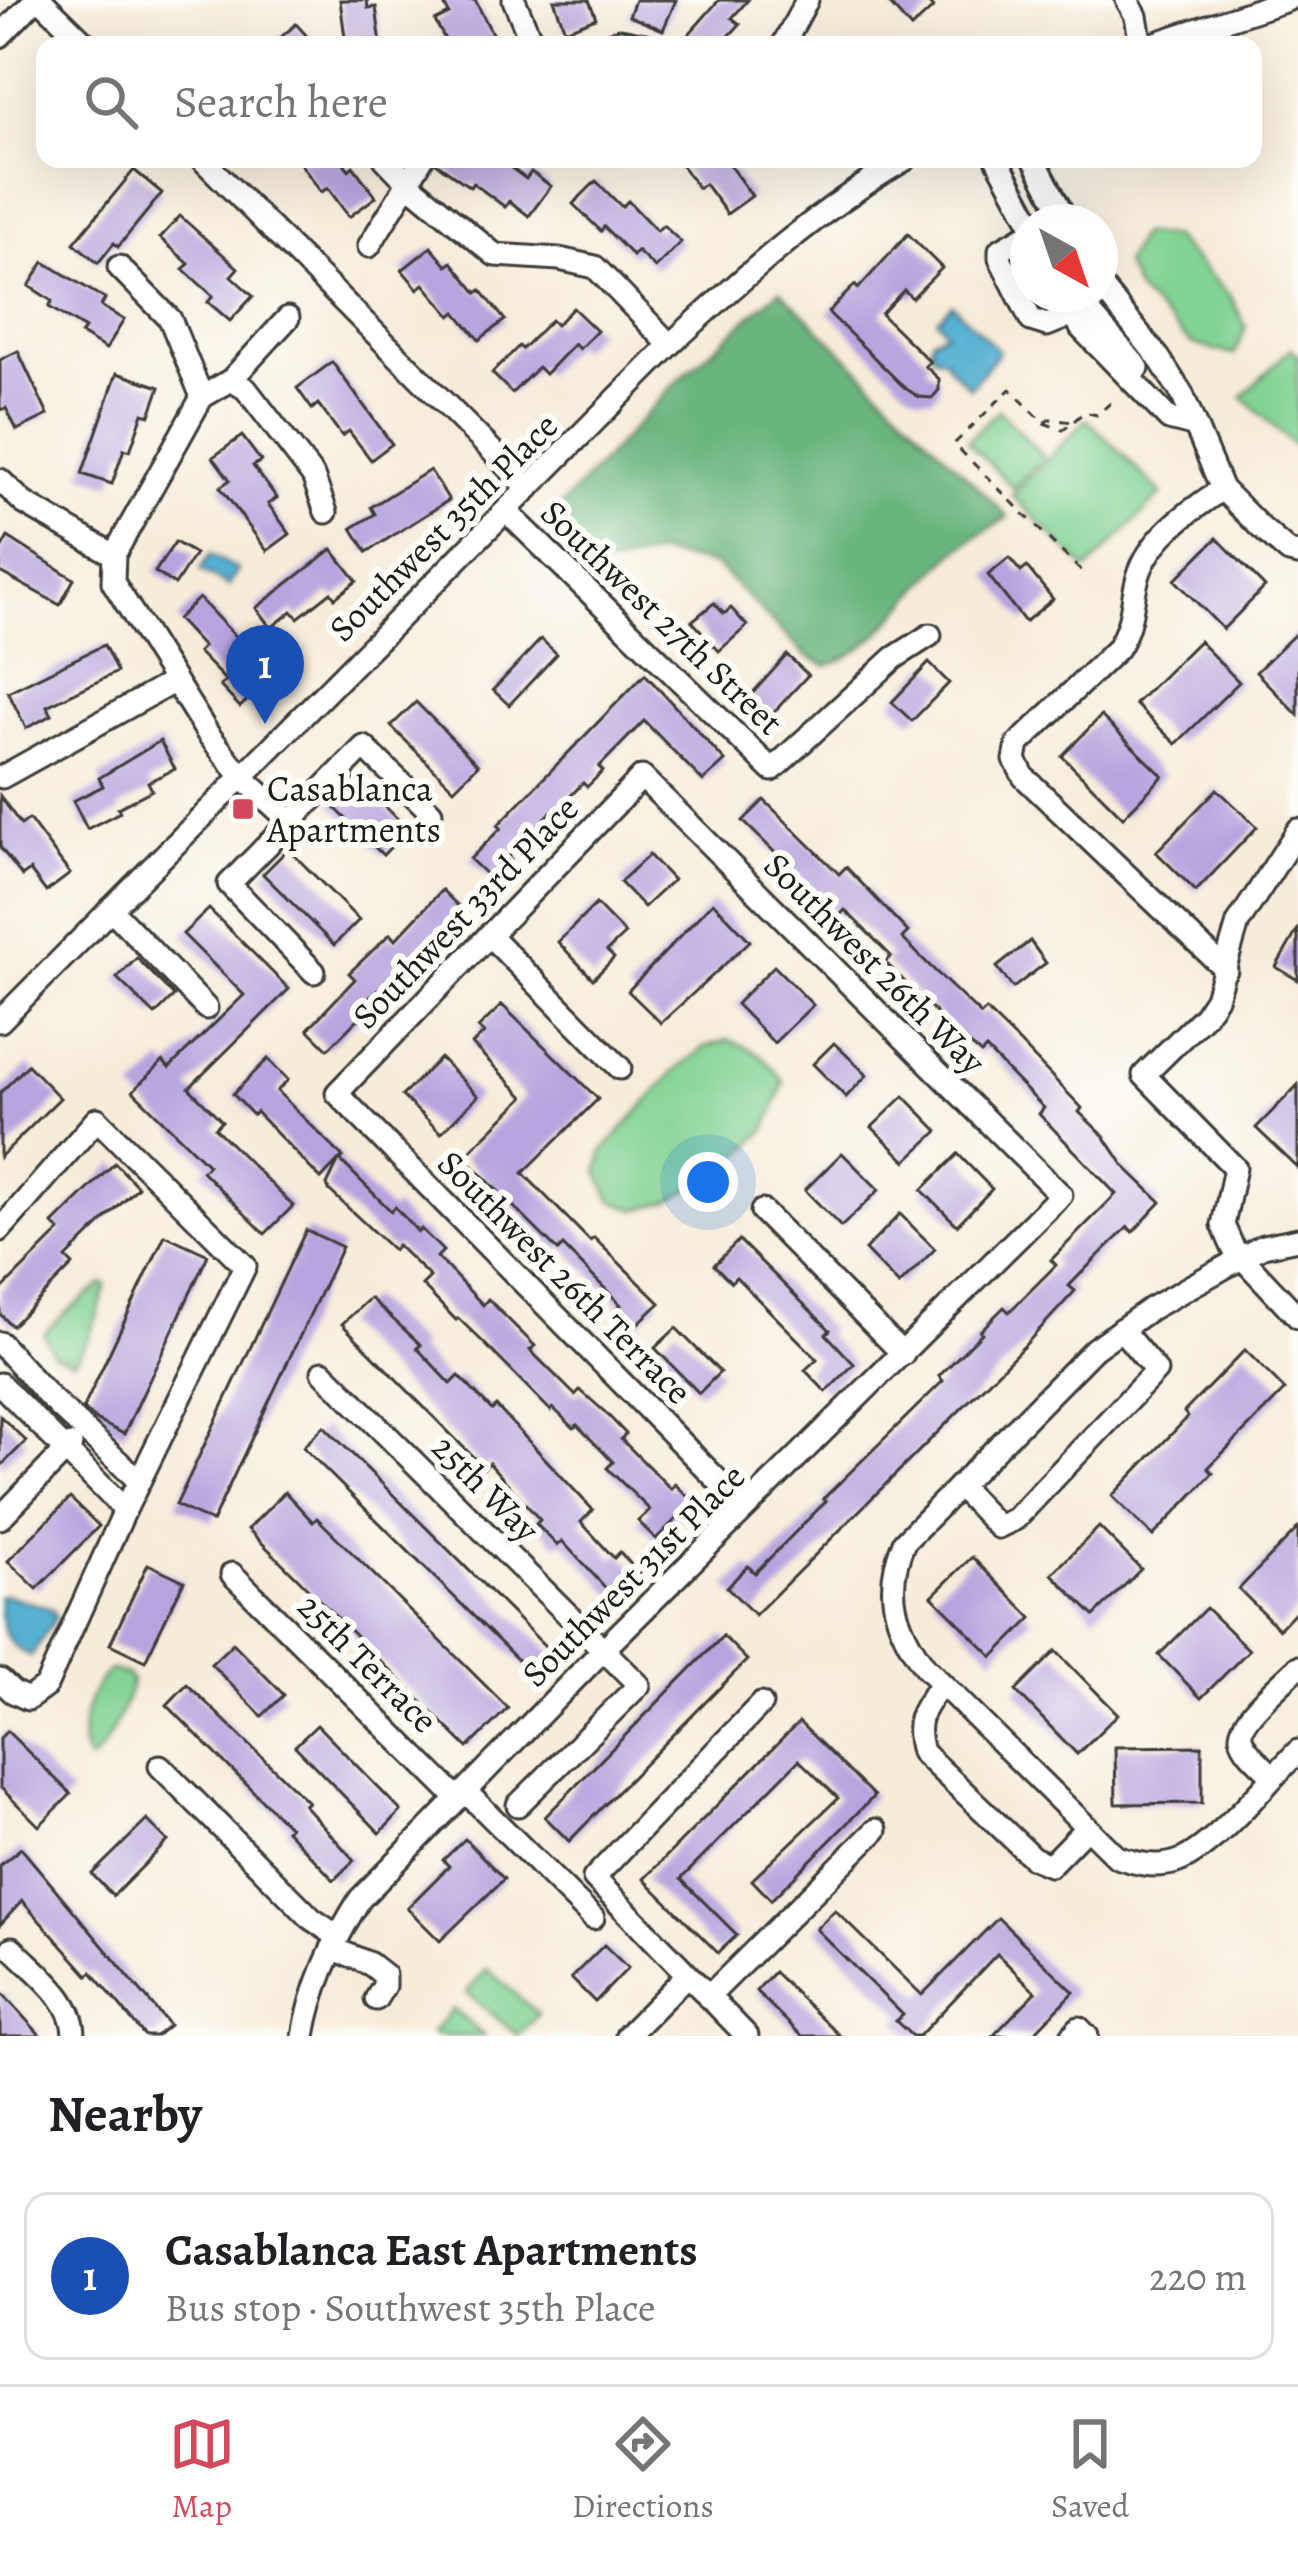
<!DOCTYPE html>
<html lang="en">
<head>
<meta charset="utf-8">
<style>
	:root { --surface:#fff; --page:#f6f6f6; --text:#202124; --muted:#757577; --line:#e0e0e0; --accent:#d1495b }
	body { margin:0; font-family:Alegreya,serif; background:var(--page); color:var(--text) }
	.compass { position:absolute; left:1010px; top:204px; width:108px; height:108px; border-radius:50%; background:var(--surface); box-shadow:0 12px 48px #0002; rotate:140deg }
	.you { position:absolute; left:708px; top:1182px; width:42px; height:42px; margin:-30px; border:9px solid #fff; border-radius:50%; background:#1a73e8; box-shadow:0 0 0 18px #1a73e833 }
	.badge { display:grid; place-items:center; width:78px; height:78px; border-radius:50%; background:var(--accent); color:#fff; font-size:39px; font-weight:700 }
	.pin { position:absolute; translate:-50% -99px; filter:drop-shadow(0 3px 6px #0008) }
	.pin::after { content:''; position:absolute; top:63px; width:42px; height:36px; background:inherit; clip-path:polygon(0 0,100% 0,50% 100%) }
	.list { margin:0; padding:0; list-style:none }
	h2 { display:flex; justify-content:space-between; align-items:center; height:156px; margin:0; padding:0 48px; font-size:51px }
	h2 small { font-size:39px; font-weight:400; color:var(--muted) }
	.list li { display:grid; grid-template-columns:78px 1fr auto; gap:36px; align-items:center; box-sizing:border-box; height:168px; margin:0 24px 24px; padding:0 24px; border:3px solid var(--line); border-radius:24px }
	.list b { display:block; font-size:45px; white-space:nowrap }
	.list p { margin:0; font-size:39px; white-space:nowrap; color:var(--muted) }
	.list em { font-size:39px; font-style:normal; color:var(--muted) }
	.icon { flex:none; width:66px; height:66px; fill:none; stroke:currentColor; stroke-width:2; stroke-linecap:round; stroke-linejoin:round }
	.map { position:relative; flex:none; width:1298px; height:2036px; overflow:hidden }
	.search { position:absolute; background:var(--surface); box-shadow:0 12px 48px #0002; left:36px; right:36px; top:36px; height:132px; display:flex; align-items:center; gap:30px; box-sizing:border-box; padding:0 42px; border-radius:24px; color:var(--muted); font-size:45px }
	.sheet { height:348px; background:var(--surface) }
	nav { display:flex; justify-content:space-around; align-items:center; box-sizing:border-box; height:168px; border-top:3px solid var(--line); background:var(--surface); font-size:33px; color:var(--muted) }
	nav a { display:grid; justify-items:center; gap:6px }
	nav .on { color:var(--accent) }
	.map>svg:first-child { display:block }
	.green { fill:#83d394; stroke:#507858; stroke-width:3 }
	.forest { fill:#6ab57e; stroke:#43684d; stroke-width:3 }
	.water { fill:#54b0d2; stroke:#386677; stroke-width:3 }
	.building { fill:#b7a3de }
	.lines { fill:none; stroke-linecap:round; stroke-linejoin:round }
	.minor-casing { stroke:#3d3b38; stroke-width:27 }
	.path { stroke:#3d3b38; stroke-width:3; stroke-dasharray:9 9; stroke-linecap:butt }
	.minor { stroke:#fff; stroke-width:21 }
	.poi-dot { fill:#d1495b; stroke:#fdfcf7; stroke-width:4.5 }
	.labels { text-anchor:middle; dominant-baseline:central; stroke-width:12; stroke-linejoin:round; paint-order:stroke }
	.street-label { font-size:36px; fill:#1c1c1c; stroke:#fdfcf7 }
	.poi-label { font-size:36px; fill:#1c1c1c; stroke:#fdfcf7; text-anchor:start }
</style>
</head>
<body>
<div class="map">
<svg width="1298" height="2036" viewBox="0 0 1298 2036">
	<rect width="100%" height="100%" fill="#fdfcf7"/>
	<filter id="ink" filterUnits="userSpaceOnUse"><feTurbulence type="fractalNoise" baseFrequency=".00833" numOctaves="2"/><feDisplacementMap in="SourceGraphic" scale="24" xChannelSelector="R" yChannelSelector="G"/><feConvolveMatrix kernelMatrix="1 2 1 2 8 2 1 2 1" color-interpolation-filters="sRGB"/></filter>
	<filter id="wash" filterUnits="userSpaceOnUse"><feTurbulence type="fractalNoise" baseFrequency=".004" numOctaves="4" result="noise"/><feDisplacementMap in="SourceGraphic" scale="48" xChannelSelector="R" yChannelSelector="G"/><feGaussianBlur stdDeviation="2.7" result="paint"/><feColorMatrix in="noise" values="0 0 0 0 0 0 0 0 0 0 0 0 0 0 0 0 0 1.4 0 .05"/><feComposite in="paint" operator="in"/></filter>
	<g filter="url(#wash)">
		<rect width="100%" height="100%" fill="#f7ecda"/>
		<!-- green -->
		<g class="green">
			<polygon points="1140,234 1172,237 1231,297 1246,327 1234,355 1192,344 1137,291 1124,264"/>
			<polygon points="1291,348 1298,355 1298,449 1242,397"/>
			<polygon points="998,410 1044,457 1013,488 967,441"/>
			<polygon points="1087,419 1162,494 1087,570 1012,495"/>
			<path d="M728 1040C755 1048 769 1060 784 1083L766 1129 744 1152 701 1183 670 1201 636 1210 611 1200 598 1171 604 1150 675 1071 705 1047Z"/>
			<path d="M103 1283 106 1285C99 1311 91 1342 73 1361L53 1354 44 1334C56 1318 86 1298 103 1283Z"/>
			<path d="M110 1670 128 1675 131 1681C128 1700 105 1751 90 1761 71 1743 91 1681 110 1670Z"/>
			<polygon points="487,1969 538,2014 519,2036 466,1993"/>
			<polygon points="452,2009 484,2036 435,2036 431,2033"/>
		</g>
		<!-- forest -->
		<path class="forest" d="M780 290 1008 517C990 529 969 539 953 554 910 592 883 646 827 666L805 655 715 565 658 554 598 568 549 519 675 383Z"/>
		<!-- water -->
		<g class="water">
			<polygon points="952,304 999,351 970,388 947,365 946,359 934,355 930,348 932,338 946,332 937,319"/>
			<polygon points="210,554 238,570 229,586 200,570"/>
			<path d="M6 1595 52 1609 56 1617 31 1656C3 1645 0 1624 0 1596Z"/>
		</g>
		<g id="blocks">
			<!-- building -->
			<g class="building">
				<polygon points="340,0 367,0 368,8 376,7 381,45 346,45"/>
				<polygon points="442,0 475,0 496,41 487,45 448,45 435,21 449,14"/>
				<polygon points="554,0 589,0 596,18 565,30"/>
				<polygon points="635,0 676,0 663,30 629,16"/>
				<polygon points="719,0 748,0 732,18 740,24 721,45 702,45 689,34"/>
				<polygon points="886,0 926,0 933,8 911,28"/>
				<polygon points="296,24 315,45 272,45"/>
				<polygon points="297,159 341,159 349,170 353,166 376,197 349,217 328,188 321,192"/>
				<polygon points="437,159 499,159 526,179 531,172 551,186 529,216 509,201 505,207 473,183 470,187 436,163"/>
				<polygon points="677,159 725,159 752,196 727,214 705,184 698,188"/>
				<polygon points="134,170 162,193 118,247 114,243 98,263 74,243"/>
				<polygon points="596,181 622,207 628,201 657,231 663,225 681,242 655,268 637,251 633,256 604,227 601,231 573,204"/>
				<polygon points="180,216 238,268 231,276 253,296 230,321 208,302 213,296 183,269 189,264 160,238"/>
				<polygon points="908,234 942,268 912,298 904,290 881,314 930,362 925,366 939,379 939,390 932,398 919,397 905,388 828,312 855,285 858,289"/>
				<polygon points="431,247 447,266 452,262 477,293 481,290 505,320 479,340 456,312 451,316 424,284 418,289 402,270"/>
				<polygon points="44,262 105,299 101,306 124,320 106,349 81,334 85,329 49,307 52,301 29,286"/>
				<polygon points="573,308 597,331 579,349 574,344 545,374 538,367 512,393 492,373 519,346 522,349 551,320 556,325"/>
				<polygon points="18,351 48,415 17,430 6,408 0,410 0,360"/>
				<polygon points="332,362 392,444 371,460 349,431 342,436 318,404 312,409 297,388"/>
				<polygon points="117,373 160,387 150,415 143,413 130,451 124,449 112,484 82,474"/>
				<polygon points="242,436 261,461 253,466 277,498 268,504 290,534 267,551 220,487 230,480 213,457"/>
				<polygon points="430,470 449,500 367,552 352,528 375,514 371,507"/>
				<polygon points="8,537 74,579 60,605 0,572 0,551"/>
				<polygon points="1217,538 1265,587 1223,629 1175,580"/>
				<polygon points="175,542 195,554 175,585 155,572"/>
				<polygon points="332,549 357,581 335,598 331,592 298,618 292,611 271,628 256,608"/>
				<polygon points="1009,558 1021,572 1027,567 1053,599 1025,622 988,575"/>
				<polygon points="199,598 253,655 245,663 265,683 240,707 220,686 226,681 198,652 203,647 177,619"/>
				<polygon points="714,603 724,614 731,608 747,626 719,651 692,621"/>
				<polygon points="1298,631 1298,715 1256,672"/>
				<polygon points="541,639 557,654 509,705 493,690"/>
				<polygon points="1199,641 1239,682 1176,744 1135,704"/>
				<polygon points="104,645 117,672 47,706 52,715 26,728 8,692"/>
				<polygon points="787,655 808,675 762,725 741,706"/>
				<polygon points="929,663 949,683 912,721 892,702"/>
				<polygon points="645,674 725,761 703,781 644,721 599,767 603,771 587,787 583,783 556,811 554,809 508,857 511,860 492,880 470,859 501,828 498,825"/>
				<polygon points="416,702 478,765 454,789 391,726"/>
				<polygon points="1101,716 1163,776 1123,817 1062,756"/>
				<polygon points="160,741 175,769 148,782 152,790 118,808 120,812 87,829 73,801 103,786 99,778"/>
				<polygon points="356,778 408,829 383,855 331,804"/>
				<polygon points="1217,789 1257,827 1196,891 1156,852"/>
				<polygon points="0,796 21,825 29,819 70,874 46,892 30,870 22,876 0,847"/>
				<polygon points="764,800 839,874 846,867 908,932 902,938 931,967 981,1015 986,1010 1020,1043 1082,1108 1079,1112 1104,1136 1124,1166 1161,1202 1133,1232 1128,1227 1098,1256 1069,1286 1075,1291 1026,1344 755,1615 727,1587 748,1566 755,1573 826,1501 823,1499 943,1381 939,1376 982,1333 980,1331 1004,1307 1009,1312 1056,1265 1051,1260 1116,1194 1039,1114 1044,1108 986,1049 981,1054 955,1032 885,962 891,956 845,910 839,916 743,821"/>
				<polygon points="288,849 359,920 334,945 263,874"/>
				<polygon points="649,855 673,880 644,907 620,882"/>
				<polygon points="442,890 464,912 420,957 416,953 368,999 373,1004 328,1049 308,1029 355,979 349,973 390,934 395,940"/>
				<polygon points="713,902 750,941 661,1023 628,991"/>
				<polygon points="596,904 625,934 607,951 614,958 593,979 558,942"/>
				<polygon points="209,909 289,989 189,1088 222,1121 215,1128 293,1206 265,1234 202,1171 208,1165 133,1091 163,1061 169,1068 244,995 183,934"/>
				<polygon points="1298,929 1298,980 1276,967"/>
				<polygon points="1030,941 1046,963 1013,988 997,967"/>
				<polygon points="137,958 174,996 155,1015 117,978"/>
				<polygon points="774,966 813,1005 774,1043 736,1004"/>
				<polygon points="502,1005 598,1099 523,1173 590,1241 594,1238 660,1303 633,1328 616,1310 621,1305 563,1246 558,1251 464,1157 524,1097 472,1044 484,1033 478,1028"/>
				<polygon points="834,1043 867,1075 846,1097 813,1064"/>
				<polygon points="440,1058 478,1096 441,1133 402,1096"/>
				<polygon points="268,1059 288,1080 277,1091 343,1157 340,1160 391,1211 395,1207 418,1232 421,1229 443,1251 437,1257 483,1305 488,1299 535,1346 530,1350 575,1395 580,1390 606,1413 626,1434 621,1439 671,1489 675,1484 693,1502 656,1539 638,1521 650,1510 607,1468 613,1462 577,1425 574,1428 553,1408 551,1411 483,1342 458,1318 456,1320 422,1285 430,1277 397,1245 393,1250 329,1190 327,1185 339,1160 321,1179 256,1112 253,1115 233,1094"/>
				<polygon points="28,1065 60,1098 0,1157 0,1093"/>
				<polygon points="1298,1085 1298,1168 1256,1128"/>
				<polygon points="904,1096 938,1131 906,1161 872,1127"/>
				<polygon points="842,1153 879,1190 841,1227 805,1190"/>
				<polygon points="958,1154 992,1189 957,1225 922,1190"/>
				<polygon points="115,1163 138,1187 66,1258 73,1265 12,1326 0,1314 0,1291 60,1231 53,1224"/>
				<polygon points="900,1214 935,1249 899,1285 865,1250"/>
				<polygon points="306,1230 342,1247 212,1522 176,1505"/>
				<polygon points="165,1235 208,1255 124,1434 96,1420 83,1409"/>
				<polygon points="739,1240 830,1330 826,1334 854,1364 826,1392 805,1370 817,1359 736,1277 731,1282 714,1265"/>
				<polygon points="370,1298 421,1345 417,1348 451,1384 459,1376 492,1410 496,1406 593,1510 581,1522 614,1558 620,1552 640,1575 615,1598 562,1541 557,1545 536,1524 540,1520 489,1463 484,1468 342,1324"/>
				<polygon points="676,1328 720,1372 699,1393 655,1348"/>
				<polygon points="1245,1350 1285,1390 1208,1468 1213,1473 1153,1536 1112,1496 1188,1417 1184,1412"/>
				<polygon points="0,1416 26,1441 0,1467"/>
				<polygon points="324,1426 555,1656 535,1677 303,1447"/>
				<polygon points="285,1492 313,1522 317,1518 508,1708 468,1748 248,1529"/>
				<polygon points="70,1498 99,1526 37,1589 8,1561"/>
				<polygon points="1099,1527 1141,1569 1094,1616 1052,1574"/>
				<polygon points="1298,1528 1298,1609 1279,1629 1239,1589"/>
				<polygon points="972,1557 1032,1618 993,1657 932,1596"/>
				<polygon points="148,1564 184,1581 145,1661 110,1644"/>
				<polygon points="1206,1608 1249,1650 1201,1698 1159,1655"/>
				<polygon points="723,1636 747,1660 569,1841 545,1817"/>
				<polygon points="233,1643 284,1695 262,1716 211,1664"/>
				<polygon points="1056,1651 1118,1714 1077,1754 1016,1691"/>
				<polygon points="187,1684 308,1802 304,1805 354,1860 334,1880 286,1830 289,1827 167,1705"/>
				<polygon points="799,1722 874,1796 771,1900 752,1880 838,1798 799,1760 681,1879 737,1935 718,1953 644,1879"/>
				<polygon points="317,1725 401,1811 380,1833 295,1746"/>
				<polygon points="7,1731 71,1794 39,1826 0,1787 0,1738"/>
				<polygon points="1202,1746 1202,1803 1116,1804 1115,1747"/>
				<polygon points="147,1820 168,1841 113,1896 92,1874"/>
				<polygon points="465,1839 504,1879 440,1941 407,1908 449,1866 443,1860"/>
				<polygon points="21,1848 169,2025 156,2036 145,2036 92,1972 88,1975 22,1901 0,1925 0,1865"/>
				<polygon points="835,1910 922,1995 998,1918 1074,1992 1031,2036 993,2036 1036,1992 997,1954 919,2036 912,2036 896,2021 903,2015 816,1929"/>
				<polygon points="604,1945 628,1968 595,2002 571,1978"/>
				<polygon points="774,1972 840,2036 802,2036 768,2003 756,1991"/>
				<polygon points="0,1991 41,2036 0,2036"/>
			</g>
		</g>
	</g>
	<g filter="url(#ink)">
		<use href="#blocks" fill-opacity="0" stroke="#3d3b38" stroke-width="3"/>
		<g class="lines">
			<!-- minor casing -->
			<g class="minor-casing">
				<g id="minor">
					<polyline points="41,0 87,45"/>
					<polyline points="514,0 533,45"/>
					<polyline points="1127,0 1136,16 1141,45"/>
					<polyline points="0,36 35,0"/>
					<polyline points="607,45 620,40 645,45"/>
					<polyline points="783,45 807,0"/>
					<polyline points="1150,45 1287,0"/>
					<polyline points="202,159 529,488"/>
					<polyline points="422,159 408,183 495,255 559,259 595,267 670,345"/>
					<polyline points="997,159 1031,222"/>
					<polyline points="1034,159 1067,222"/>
					<polyline points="1028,234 1000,250 1000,258 1031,320 1047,325 1074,314 1104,292"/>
					<polyline points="369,246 408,183 385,159"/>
					<polyline points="119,267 170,319 202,397"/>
					<polyline points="1100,285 1159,358 1182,394 1222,489 1260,527 1289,552 1298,554"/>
					<polyline points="1067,294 1081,328 1169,419 1192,425"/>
					<polyline points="1076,297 1138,368"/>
					<polyline points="288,318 231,380 202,397 114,555 113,582 208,734 242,777 290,821"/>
					<polyline points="231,380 246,389 313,476 326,512"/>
					<polyline points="0,480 24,503 114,555"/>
					<path d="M1222 489C1188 512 1150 537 1138 577 1130 606 1134 622 1117 649L1018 744 1015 760 1024 777 1226 970"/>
					<polyline points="506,511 772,770 894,658 930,635"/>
					<polyline points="2,777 173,682"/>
					<polyline points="1298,830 1238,923 1216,998 1204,1016 1144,1075 1235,1168 1223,1225 1233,1248 1298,1317"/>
					<polyline points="111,909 206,1008"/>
					<polyline points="489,935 620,1068"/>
					<polyline points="314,972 229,884 364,747 431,812"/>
					<path d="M0 1021 670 345C745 276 817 210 906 159"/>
					<polyline points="762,1211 903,1354"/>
					<polyline points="0,1230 97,1119 245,1266 125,1510 46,1686 28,1699 13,1692 0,1680"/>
					<path d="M1298 1239 1263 1246 1150 1309 1094 1349 904 1542C883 1590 895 1626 925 1667L1117 1857C1135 1863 1154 1868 1173 1863 1208 1855 1270 1779 1298 1751"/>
					<polyline points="0,1343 49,1397 139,1481"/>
					<polyline points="323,1372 639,1685 518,1805"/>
					<polyline points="0,1384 125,1510"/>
					<polyline points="959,1486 998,1527 1015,1519 1156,1371 1121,1329"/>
					<polyline points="0,1518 71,1445"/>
					<polyline points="232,1574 458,1799"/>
					<path d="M941 1684C922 1711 913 1719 922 1752L1033 1858 1050 1865 1086 1828"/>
					<polyline points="160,1766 312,1919 337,1936"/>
					<path d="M1273 1776C1264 1766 1243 1751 1241 1736 1239 1718 1285 1680 1298 1667"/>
					<polyline points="465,1791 593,1918"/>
					<path d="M12 1948C35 1972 75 1999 74 2036"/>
					<polyline points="332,1948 370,1964 384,1975 384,1986 376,1999"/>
					<polyline points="708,1997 876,1830"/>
					<path d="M304 2036C312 1986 333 1942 360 1899L603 1650 1061 1195 642 777 337 1093 745 1508"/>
					<polyline points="627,2036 686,1976"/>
					<polyline points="747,2036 594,1878 761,1704"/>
					<polyline points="1072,2036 1079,2028 1087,2036"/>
				</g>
			</g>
			<!-- path -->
			<g class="path">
				<polyline points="1074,421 1084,412 1097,415 1117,397"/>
				<polyline points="1044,423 1063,430 1073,422 1050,419 1044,423 1010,389 954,444 1086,576"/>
			</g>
			<!-- minor -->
			<use href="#minor" class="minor"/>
		</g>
	</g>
	<!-- markers -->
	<rect class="poi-dot" x="231" y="797" width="24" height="24" rx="6"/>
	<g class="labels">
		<!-- street labels -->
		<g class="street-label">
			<text transform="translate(443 527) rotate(-45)">Southwest 35th Place</text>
			<text transform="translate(662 617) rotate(44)">Southwest 27th Street</text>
			<text transform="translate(465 912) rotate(-46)">Southwest 33rd Place</text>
			<text transform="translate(875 963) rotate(45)">Southwest 26th Way</text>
			<text transform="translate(565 1277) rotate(45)">Southwest 26th Terrace</text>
			<text transform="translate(486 1488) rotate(45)">25th Way</text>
			<text transform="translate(633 1575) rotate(-45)">Southwest 31st Place</text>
			<text transform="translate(368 1663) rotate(45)">25th Terrace</text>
		</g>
		<!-- poi labels -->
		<g class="poi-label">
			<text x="267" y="788">Casablanca<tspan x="267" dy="41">Apartments</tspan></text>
		</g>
	</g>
</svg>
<svg class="compass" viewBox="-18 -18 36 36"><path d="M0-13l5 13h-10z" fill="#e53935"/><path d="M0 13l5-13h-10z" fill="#757577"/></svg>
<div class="you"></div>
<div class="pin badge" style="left:265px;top:724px;background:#1a4fb4">1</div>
<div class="search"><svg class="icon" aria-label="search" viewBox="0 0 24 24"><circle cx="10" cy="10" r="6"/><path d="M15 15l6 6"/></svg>Search here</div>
</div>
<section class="sheet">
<h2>Nearby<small></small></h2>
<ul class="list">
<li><span class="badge" style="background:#1a4fb4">1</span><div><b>Casablanca East Apartments</b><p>Bus stop · Southwest 35th Place</p></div><em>220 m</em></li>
</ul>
</section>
<nav>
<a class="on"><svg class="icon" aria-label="map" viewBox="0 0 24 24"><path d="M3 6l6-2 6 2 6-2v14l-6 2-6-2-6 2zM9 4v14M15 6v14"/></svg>Map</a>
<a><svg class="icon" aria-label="directions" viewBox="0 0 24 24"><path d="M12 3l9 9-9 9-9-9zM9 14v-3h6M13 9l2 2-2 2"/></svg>Directions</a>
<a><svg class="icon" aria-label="saved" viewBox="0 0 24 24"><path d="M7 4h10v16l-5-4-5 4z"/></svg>Saved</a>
</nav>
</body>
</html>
